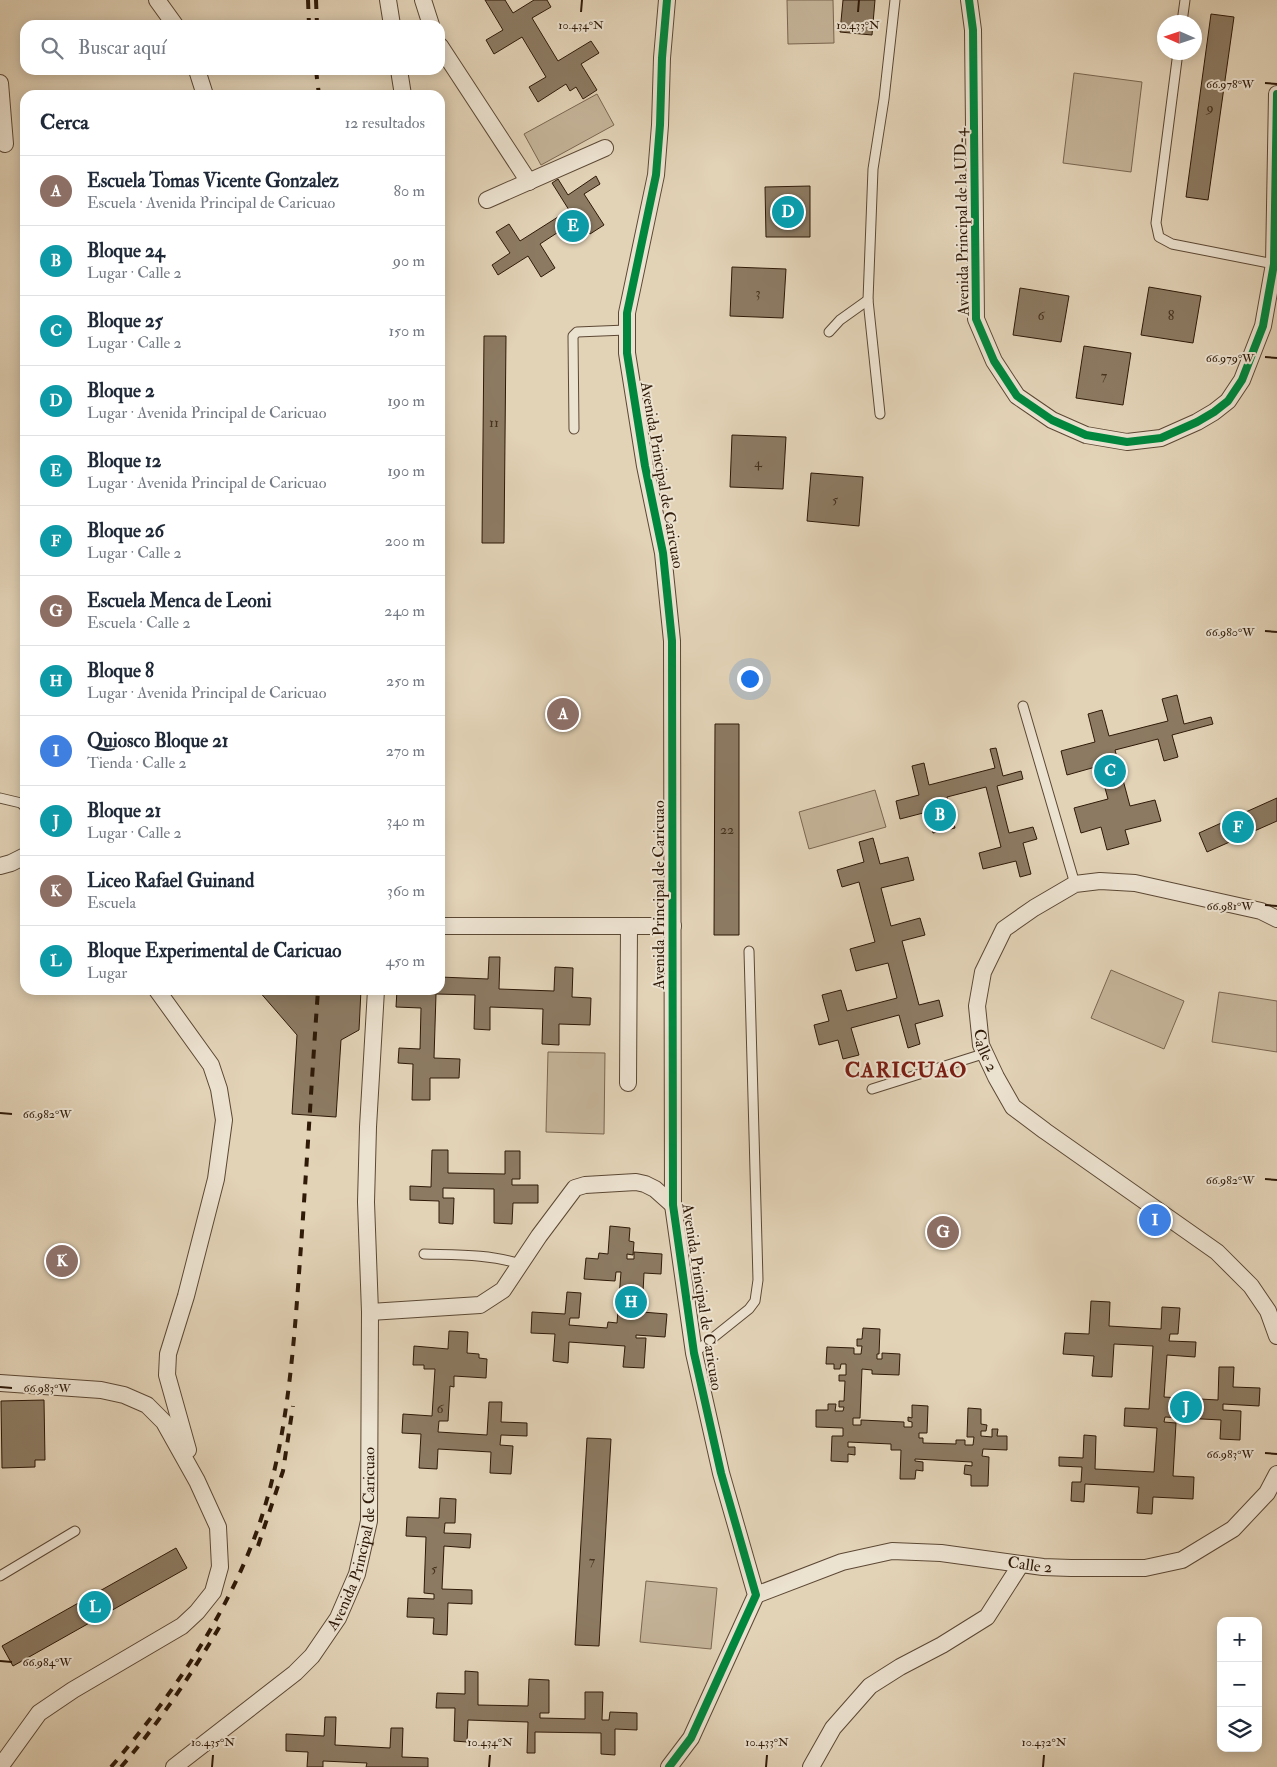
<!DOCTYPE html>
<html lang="es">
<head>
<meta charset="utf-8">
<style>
	:root { --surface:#fff; --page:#f6f6f7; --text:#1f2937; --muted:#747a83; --line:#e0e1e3; --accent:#7c3aed }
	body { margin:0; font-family:"IM FELL Double Pica",serif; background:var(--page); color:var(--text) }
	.controls { position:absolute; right:15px; bottom:15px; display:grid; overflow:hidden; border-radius:10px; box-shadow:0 2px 12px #0003 }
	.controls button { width:45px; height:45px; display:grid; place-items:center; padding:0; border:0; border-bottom:1px solid var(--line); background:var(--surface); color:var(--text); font:25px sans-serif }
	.compass { position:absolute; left:1157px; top:15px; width:45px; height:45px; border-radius:50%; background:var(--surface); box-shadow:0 2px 12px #0003; rotate:273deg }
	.you { position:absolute; left:749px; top:678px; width:18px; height:18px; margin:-12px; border:4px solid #fff; border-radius:50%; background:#1a73e8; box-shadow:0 0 0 8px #1a73e833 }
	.badge { display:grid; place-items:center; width:32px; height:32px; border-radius:50%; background:var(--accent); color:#fff; font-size:16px; font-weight:700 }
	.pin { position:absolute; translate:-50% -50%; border:2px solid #fff; box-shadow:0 1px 5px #0006 }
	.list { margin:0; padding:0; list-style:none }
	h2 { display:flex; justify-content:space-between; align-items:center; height:65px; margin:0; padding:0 20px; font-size:21px }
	h2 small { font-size:16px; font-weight:400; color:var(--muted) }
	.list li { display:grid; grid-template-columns:32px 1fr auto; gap:15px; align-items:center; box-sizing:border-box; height:70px; padding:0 20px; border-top:1px solid var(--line) }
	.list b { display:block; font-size:19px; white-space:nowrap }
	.list p { margin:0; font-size:16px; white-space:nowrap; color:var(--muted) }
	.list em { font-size:16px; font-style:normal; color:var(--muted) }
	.icon { flex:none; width:28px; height:28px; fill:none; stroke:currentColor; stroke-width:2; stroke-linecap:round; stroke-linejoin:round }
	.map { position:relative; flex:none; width:1277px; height:1767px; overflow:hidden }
	.search { position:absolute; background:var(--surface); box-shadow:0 2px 12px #0003; left:20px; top:20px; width:425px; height:55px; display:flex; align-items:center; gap:12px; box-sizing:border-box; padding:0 18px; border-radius:15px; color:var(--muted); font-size:19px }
	.panel { position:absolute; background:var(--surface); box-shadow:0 2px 12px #0003; left:20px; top:90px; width:425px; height:905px; border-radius:15px }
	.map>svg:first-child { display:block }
	.green { fill:#c4b398; stroke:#7a6650 }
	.building { fill:#8c7a62; stroke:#2f1a08 }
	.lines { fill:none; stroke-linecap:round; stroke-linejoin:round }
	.service-casing { stroke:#5c4834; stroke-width:11 }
	.minor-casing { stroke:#5c4834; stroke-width:18 }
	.service { stroke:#ece2d0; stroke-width:9 }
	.minor { stroke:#ece2d0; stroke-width:16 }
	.rail { stroke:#2f1a08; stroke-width:4; stroke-dasharray:9 9; stroke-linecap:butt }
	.cycleway-casing { stroke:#ece2d0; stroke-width:11 }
	.cycleway { stroke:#00873e; stroke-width:8 }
	.ticks { fill:none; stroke:#2f1a08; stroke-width:2 }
	.labels { text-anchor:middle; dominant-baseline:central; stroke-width:4; stroke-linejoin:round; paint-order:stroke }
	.number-label { font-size:14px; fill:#46321e }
	.street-label { font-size:16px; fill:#2f1a08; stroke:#ece2d0 }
	.district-label { font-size:21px; font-weight:bold; letter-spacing:1px; fill:#7a1f14; stroke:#ece2d0 }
	.ticks-label { font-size:12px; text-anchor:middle; fill:#2f1a08; stroke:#ece2d0; stroke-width:4; stroke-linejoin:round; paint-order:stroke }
</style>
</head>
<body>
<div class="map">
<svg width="1277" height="1767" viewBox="0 0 1277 1767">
	<rect width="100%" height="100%" fill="#e2d2b6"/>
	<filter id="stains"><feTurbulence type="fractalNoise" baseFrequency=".004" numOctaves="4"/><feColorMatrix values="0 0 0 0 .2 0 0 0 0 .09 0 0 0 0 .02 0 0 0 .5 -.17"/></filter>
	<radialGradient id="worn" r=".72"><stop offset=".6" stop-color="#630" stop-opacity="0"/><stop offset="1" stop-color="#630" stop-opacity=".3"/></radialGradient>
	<!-- green -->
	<g class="green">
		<polygon points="787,0 833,0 834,43 788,44"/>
		<polygon points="1074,73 1142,82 1131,172 1063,163"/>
		<polygon points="597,94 614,125 541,165 524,134"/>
		<polygon points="875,790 886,827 809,849 799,812"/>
		<polygon points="1111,970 1184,1001 1164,1049 1091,1018"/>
		<polygon points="1219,992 1277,1001 1277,1052 1212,1042"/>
		<polygon points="548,1052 605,1053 604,1134 546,1132"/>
		<polygon points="646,1581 717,1588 711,1649 640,1642"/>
	</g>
	<!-- building -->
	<g class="building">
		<polygon points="485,0 505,0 513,13 534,0 547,0 551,7 532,18 558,61 591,41 599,53 581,64 597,90 583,99 576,87 570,91 566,84 538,102 529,87 546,77 522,37 494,54 486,40 503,30"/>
		<polygon points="843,0 875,0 872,35 840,32"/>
		<polygon points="1211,14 1234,17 1208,200 1186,197"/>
		<polygon points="596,176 600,184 584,194 604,225 590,234 587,230 581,234 577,227 566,234 563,229 540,244 555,268 541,277 528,256 498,275 492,265 510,253 496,232 509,224 520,241 569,210 552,183 558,179 568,195"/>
		<polygon points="810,186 810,237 766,237 765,187"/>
		<polygon points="732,267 786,269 783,318 730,316"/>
		<polygon points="1149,287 1201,296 1193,343 1141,335"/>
		<polygon points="1020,288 1069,296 1061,342 1013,335"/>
		<polygon points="484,336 506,336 504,543 482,543"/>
		<polygon points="1084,346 1131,353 1123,405 1076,398"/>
		<polygon points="732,435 786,437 783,489 730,487"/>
		<polygon points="811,473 863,477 859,526 807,521"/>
		<polygon points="1177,695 1184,724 1211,717 1213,724 1172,735 1178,757 1164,761 1158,739 1115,750 1130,806 1155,800 1161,821 1125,830 1129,844 1107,850 1101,827 1081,833 1074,808 1108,799 1099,766 1067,775 1061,751 1095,742 1088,714 1102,710 1109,736 1168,721 1162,699"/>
		<polygon points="715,724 739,724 739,935 714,935"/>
		<polygon points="996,748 1003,776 1021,771 1023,779 997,786 1009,833 1033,827 1037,839 1023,843 1031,874 1020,877 1016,861 983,869 979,853 1001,847 986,787 947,797 955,828 933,833 927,812 900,819 896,801 919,795 912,766 924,763 929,785 995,768 990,749"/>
		<polygon points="1277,798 1277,821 1207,852 1199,833"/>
		<polygon points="873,838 880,864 908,857 914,880 881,888 891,926 920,918 925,935 902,941 919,1005 939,1000 943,1016 915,1024 920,1044 908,1048 899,1015 851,1028 859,1055 843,1059 838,1040 819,1045 814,1025 829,1021 822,995 841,990 847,1011 897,998 888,963 856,971 850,949 875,942 859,882 842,887 837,870 864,862 859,842"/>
		<polygon points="489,957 500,957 499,989 554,991 555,967 573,968 572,997 591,998 590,1025 559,1024 559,1045 542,1044 543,1009 490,1007 490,1030 474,1029 475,995 436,994 434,1058 460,1059 459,1078 430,1078 430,1100 412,1100 413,1064 398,1063 399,1048 420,1049 421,1008 396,1007 397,990 440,990 440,977 488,979"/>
		<polygon points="258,990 361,990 359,1030 341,1040 336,1117 292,1114 297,1035"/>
		<polygon points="432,1150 448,1150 448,1173 505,1174 505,1151 520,1151 520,1179 512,1179 512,1185 538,1185 538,1203 513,1203 512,1224 494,1223 494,1189 443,1188 443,1198 454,1198 453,1224 439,1223 439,1201 410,1200 410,1186 431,1187"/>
		<polygon points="1151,1213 1163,1221 1159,1227 1148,1218"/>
		<polygon points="610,1226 630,1228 629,1241 634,1242 633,1255 627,1254 627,1259 634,1259 634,1252 662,1254 661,1274 644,1273 642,1312 667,1314 665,1337 636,1335 636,1338 646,1338 644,1368 623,1367 625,1346 569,1342 568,1363 553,1361 555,1334 531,1333 532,1312 565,1314 567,1292 581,1293 579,1318 570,1318 569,1325 607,1328 608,1322 617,1323 621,1272 616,1272 615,1281 584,1279 586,1258 598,1259 599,1253 608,1254"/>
		<polygon points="1091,1301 1110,1302 1109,1326 1161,1329 1162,1307 1180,1308 1178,1334 1170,1334 1169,1341 1196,1342 1195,1357 1167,1355 1164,1397 1218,1400 1219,1367 1234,1367 1233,1387 1260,1388 1259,1406 1223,1404 1223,1410 1241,1411 1240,1440 1220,1439 1221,1420 1165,1417 1164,1422 1176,1423 1173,1476 1194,1477 1193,1499 1153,1497 1152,1514 1137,1513 1139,1487 1085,1484 1084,1502 1071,1501 1072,1482 1081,1482 1082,1467 1059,1466 1059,1457 1083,1458 1084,1435 1096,1436 1095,1469 1154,1472 1157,1428 1124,1426 1125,1408 1149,1409 1153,1346 1114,1344 1112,1377 1092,1376 1094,1356 1063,1354 1065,1333 1089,1334"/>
		<polygon points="863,1328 880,1329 879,1354 877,1354 877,1359 882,1359 882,1353 900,1354 899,1375 872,1374 872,1370 862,1369 860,1418 853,1418 853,1425 861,1425 861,1420 904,1422 904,1427 912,1427 912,1422 908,1421 908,1417 912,1418 912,1405 928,1406 927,1433 919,1433 919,1438 923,1438 923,1443 956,1444 956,1440 965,1440 965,1445 973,1445 974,1437 967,1437 968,1408 981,1409 981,1424 987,1425 986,1431 981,1431 981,1436 992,1437 992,1429 998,1429 997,1436 1007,1436 1007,1450 983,1449 982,1456 989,1457 988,1486 971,1486 971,1475 964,1474 965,1465 972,1466 972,1462 915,1459 915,1461 923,1462 923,1471 916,1470 915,1479 900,1479 901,1450 891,1450 891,1444 848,1442 848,1447 855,1447 855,1455 848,1454 848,1462 831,1461 832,1436 843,1436 843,1428 816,1427 816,1410 828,1410 828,1404 836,1404 835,1411 843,1411 844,1407 839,1407 839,1401 844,1401 845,1381 839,1381 839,1375 846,1375 846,1364 841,1364 840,1369 834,1369 834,1364 826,1364 827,1347 854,1348 854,1354 861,1354 862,1346 857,1346 857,1339 862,1339"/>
		<polygon points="449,1331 468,1332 467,1353 479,1354 479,1358 487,1359 486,1378 454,1376 454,1387 450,1386 448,1421 439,1421 438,1432 487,1435 489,1402 502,1402 501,1422 527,1423 527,1436 501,1435 500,1445 513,1446 511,1474 490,1473 491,1452 438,1449 437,1469 419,1468 421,1434 402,1433 403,1414 432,1416 435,1369 424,1369 424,1365 413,1365 414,1346 448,1349"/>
		<polygon points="44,1400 45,1460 35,1460 35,1467 2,1468 1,1401"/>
		<polygon points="587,1438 611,1439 599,1646 575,1645"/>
		<polygon points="440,1498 456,1499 455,1523 445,1523 444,1533 471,1534 470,1548 444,1546 442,1589 472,1590 472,1604 448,1603 447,1635 433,1634 434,1618 407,1617 408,1598 434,1599 434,1594 424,1593 426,1537 406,1536 407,1517 439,1518"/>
		<polygon points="176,1548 187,1568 13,1666 2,1646"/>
		<polygon points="465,1671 478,1672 478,1705 528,1706 529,1679 549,1680 549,1713 540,1713 540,1718 585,1719 585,1692 603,1692 602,1720 609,1720 610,1712 637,1713 637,1730 615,1729 615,1755 601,1754 601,1733 535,1732 535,1753 527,1753 528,1722 468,1720 467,1742 454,1741 455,1708 436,1708 437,1693 465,1694"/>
		<polygon points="325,1717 336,1717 335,1745 390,1748 391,1728 403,1728 402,1757 428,1758 428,1767 366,1767 367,1763 323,1761 323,1767 307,1767 308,1752 286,1751 286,1734 324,1736"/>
	</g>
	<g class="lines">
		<!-- service casing -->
		<g class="service-casing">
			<g id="service">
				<polyline points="1182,22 1185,0"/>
				<polyline points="1178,52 1156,223 1159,237 1172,244 1274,264"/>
				<polyline points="829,332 840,320 868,300"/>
				<polyline points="880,414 868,300 873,169 884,99 895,0"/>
				<polyline points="574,429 573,336 577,332 626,330"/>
				<polyline points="1023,706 1075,884"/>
				<polyline points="0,798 21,803 25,807"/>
				<polyline points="872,1089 986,1053"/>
				<path d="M424 1254C455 1255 490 1254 520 1264"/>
				<polyline points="694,1353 749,1309 755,1301 758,1280 749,951"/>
				<polyline points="0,1576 75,1531"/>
			</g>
		</g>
		<!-- minor casing -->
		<g class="minor-casing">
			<g id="minor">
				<polyline points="157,0 175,25"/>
				<polyline points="388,0 392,25"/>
				<polyline points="423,0 431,25"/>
				<polyline points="667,0 662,58 660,125 656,175 627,313 627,353 645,466 663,553 672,641 673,1205 694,1353 721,1473 756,1595 691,1738 669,1767"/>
				<polyline points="969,0 973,30 976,319 994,361 1017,396 1052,420 1086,435 1127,442 1161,438 1197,422 1214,412 1228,401 1242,380 1263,326 1274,264 1277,94"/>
				<polyline points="440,46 529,182"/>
				<polyline points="197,70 205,95"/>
				<polyline points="399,70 403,95"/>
				<polyline points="0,83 5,144"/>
				<polyline points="487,200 605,148"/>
				<polyline points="0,866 11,863 25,856"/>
				<path id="s1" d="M1277 919 1261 911 1135 883 1100 881 1075 884 1034 908 1004 929 983 972 977 1006 981 1045 996 1077 1013 1107 1045 1131 1217 1252 1251 1286 1268 1311 1277 1336"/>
				<polyline points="440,926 673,926"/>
				<polyline points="157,990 211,1065 219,1089 224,1120 216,1179 186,1296 168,1354 167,1375 188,1450"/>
				<polyline points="628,1083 629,926"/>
				<polyline points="370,1312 480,1305 503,1290 539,1236 575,1188 585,1185 636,1182 645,1184 655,1189 673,1205"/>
				<polyline points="0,1383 101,1390 124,1395 147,1405 164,1422 197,1481 218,1527 220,1567 213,1592 197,1612 182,1626 73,1690 39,1713 0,1767"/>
				<path id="s2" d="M756 1595 842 1562 892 1551 941 1553 1043 1567 1071 1568H1145L1182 1560 1233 1529 1267 1493 1277 1474"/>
				<path id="s3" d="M174 1767 295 1673 312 1656 338 1618 357 1574 369 1521 370 1312 366 1202 368 1127 376 990"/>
				<polyline points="811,1767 833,1728 870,1686 900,1667 942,1645 987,1617 1021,1564"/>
			</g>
		</g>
		<!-- service -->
		<use href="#service" class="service"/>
		<!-- minor -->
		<use href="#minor" class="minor"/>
		<!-- rail -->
		<g class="rail">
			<polyline points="308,0 309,25"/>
			<polyline points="316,0 317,25"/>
			<polyline points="316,70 319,95"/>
			<polyline points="258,1546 283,1471 293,1406"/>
			<path d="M111 1767C171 1697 227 1616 258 1528 289 1438 294 1341 301 1246 307 1161 312 1075 318 990"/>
			<path d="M121 1767C160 1722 193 1672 223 1621"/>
		</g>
		<!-- cycleway casing -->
		<g class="cycleway-casing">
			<g id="cycleway">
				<polyline points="667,0 662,58 660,125 656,175 627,313 627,353 645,466 663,553 672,641 673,1205 694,1353 721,1473 756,1595 691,1738 669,1767"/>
				<polyline points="969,0 973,30 976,319 994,361 1017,396 1052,420 1086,435 1127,442 1161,438 1197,422 1214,412 1228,401 1242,380 1263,326 1274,264 1277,94"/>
			</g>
		</g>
		<!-- cycleway -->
		<use href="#cycleway" class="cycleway"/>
	</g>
	<!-- ticks -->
	<path class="ticks" d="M581 12 582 0M858 12 859 0M1265 83 1277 84M1265 357 1277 358M1265 631 1277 632M1265 905 1277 906M0 1113 12 1114M1265 1179 1277 1180M0 1387 12 1388M1265 1453 1277 1454M0 1661 12 1662M212 1767 213 1755M489 1767 490 1755M766 1767 767 1755M1043 1767 1044 1755"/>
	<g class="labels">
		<!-- number labels -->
		<g class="number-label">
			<text x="1210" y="107">9</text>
			<text x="758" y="292">3</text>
			<text x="1041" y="315">6</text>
			<text x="1171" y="315">8</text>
			<text x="1104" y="375">7</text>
			<text x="494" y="422">11</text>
			<text x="758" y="462">4</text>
			<text x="835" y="499">5</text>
			<text x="727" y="829">22</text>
			<text x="440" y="1408">6</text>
			<text x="592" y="1560">7</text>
			<text x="434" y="1568">5</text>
		</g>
		<!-- street labels -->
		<g class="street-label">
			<text transform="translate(962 222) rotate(-91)">Avenida Principal de la UD-4</text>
			<text transform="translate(662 475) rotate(80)">Avenida Principal de Caricuao</text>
			<text transform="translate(659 895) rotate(-90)">Avenida Principal de Caricuao</text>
			<text stroke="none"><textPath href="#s1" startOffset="419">Calle 2</textPath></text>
			<text transform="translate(702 1297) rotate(81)">Avenida Principal de Caricuao</text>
			<text stroke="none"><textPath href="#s3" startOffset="305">Avenida Principal de Caricuao</textPath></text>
			<text stroke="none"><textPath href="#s2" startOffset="282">Calle 2</textPath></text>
		</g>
		<!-- district labels -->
		<g class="district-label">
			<text x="906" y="1070">CARICUAO</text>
		</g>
	</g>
	<g class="ticks-label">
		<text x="581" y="29">10.434°N</text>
		<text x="858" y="29">10.433°N</text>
		<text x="1230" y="88">66.978°W</text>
		<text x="1230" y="362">66.979°W</text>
		<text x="1230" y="636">66.980°W</text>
		<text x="1230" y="910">66.981°W</text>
		<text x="47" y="1118">66.982°W</text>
		<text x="1230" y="1184">66.982°W</text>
		<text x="47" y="1392">66.983°W</text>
		<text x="1230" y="1458">66.983°W</text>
		<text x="47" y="1666">66.984°W</text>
		<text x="213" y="1746">10.435°N</text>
		<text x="490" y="1746">10.434°N</text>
		<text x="767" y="1746">10.433°N</text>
		<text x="1044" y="1746">10.432°N</text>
	</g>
	<rect width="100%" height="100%" filter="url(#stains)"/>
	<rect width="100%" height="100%" fill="url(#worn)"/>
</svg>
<div class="controls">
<button>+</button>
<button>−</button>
<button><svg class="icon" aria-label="layers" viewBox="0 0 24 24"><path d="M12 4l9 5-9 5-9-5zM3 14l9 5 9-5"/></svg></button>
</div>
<svg class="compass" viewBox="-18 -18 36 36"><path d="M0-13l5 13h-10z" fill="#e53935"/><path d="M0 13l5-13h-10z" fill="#747a83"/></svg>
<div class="you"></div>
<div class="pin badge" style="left:563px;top:714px;background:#8d6e63">A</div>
<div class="pin badge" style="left:940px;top:815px;background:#0f9aa8">B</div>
<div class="pin badge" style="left:1110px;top:771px;background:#0f9aa8">C</div>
<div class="pin badge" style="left:788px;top:212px;background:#0f9aa8">D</div>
<div class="pin badge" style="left:573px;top:226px;background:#0f9aa8">E</div>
<div class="pin badge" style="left:1238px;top:827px;background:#0f9aa8">F</div>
<div class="pin badge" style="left:943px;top:1232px;background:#8d6e63">G</div>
<div class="pin badge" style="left:631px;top:1302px;background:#0f9aa8">H</div>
<div class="pin badge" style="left:1155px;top:1220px;background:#3f7fe0">I</div>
<div class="pin badge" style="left:1186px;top:1407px;background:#0f9aa8">J</div>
<div class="pin badge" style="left:62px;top:1261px;background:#8d6e63">K</div>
<div class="pin badge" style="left:95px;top:1607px;background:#0f9aa8">L</div>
<div class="search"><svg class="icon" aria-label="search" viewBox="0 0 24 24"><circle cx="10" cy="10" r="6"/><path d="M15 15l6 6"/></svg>Buscar aquí</div>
<section class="panel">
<h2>Cerca<small>12 resultados</small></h2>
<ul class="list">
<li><span class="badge" style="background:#8d6e63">A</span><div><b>Escuela Tomas Vicente Gonzalez</b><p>Escuela · Avenida Principal de Caricuao</p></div><em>80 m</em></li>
<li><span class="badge" style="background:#0f9aa8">B</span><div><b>Bloque 24</b><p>Lugar · Calle 2</p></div><em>90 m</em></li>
<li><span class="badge" style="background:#0f9aa8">C</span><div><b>Bloque 25</b><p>Lugar · Calle 2</p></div><em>150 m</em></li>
<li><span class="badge" style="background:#0f9aa8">D</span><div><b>Bloque 2</b><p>Lugar · Avenida Principal de Caricuao</p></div><em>190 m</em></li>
<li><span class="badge" style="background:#0f9aa8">E</span><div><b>Bloque 12</b><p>Lugar · Avenida Principal de Caricuao</p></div><em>190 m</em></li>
<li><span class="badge" style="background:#0f9aa8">F</span><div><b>Bloque 26</b><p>Lugar · Calle 2</p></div><em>200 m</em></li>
<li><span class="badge" style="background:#8d6e63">G</span><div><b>Escuela Menca de Leoni</b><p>Escuela · Calle 2</p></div><em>240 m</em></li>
<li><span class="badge" style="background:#0f9aa8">H</span><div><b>Bloque 8</b><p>Lugar · Avenida Principal de Caricuao</p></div><em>250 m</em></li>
<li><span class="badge" style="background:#3f7fe0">I</span><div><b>Quiosco Bloque 21</b><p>Tienda · Calle 2</p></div><em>270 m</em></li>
<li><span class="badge" style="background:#0f9aa8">J</span><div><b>Bloque 21</b><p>Lugar · Calle 2</p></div><em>340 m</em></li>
<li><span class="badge" style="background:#8d6e63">K</span><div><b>Liceo Rafael Guinand</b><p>Escuela</p></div><em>360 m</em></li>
<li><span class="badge" style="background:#0f9aa8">L</span><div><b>Bloque Experimental de Caricuao</b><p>Lugar</p></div><em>450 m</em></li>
</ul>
</section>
</div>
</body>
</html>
